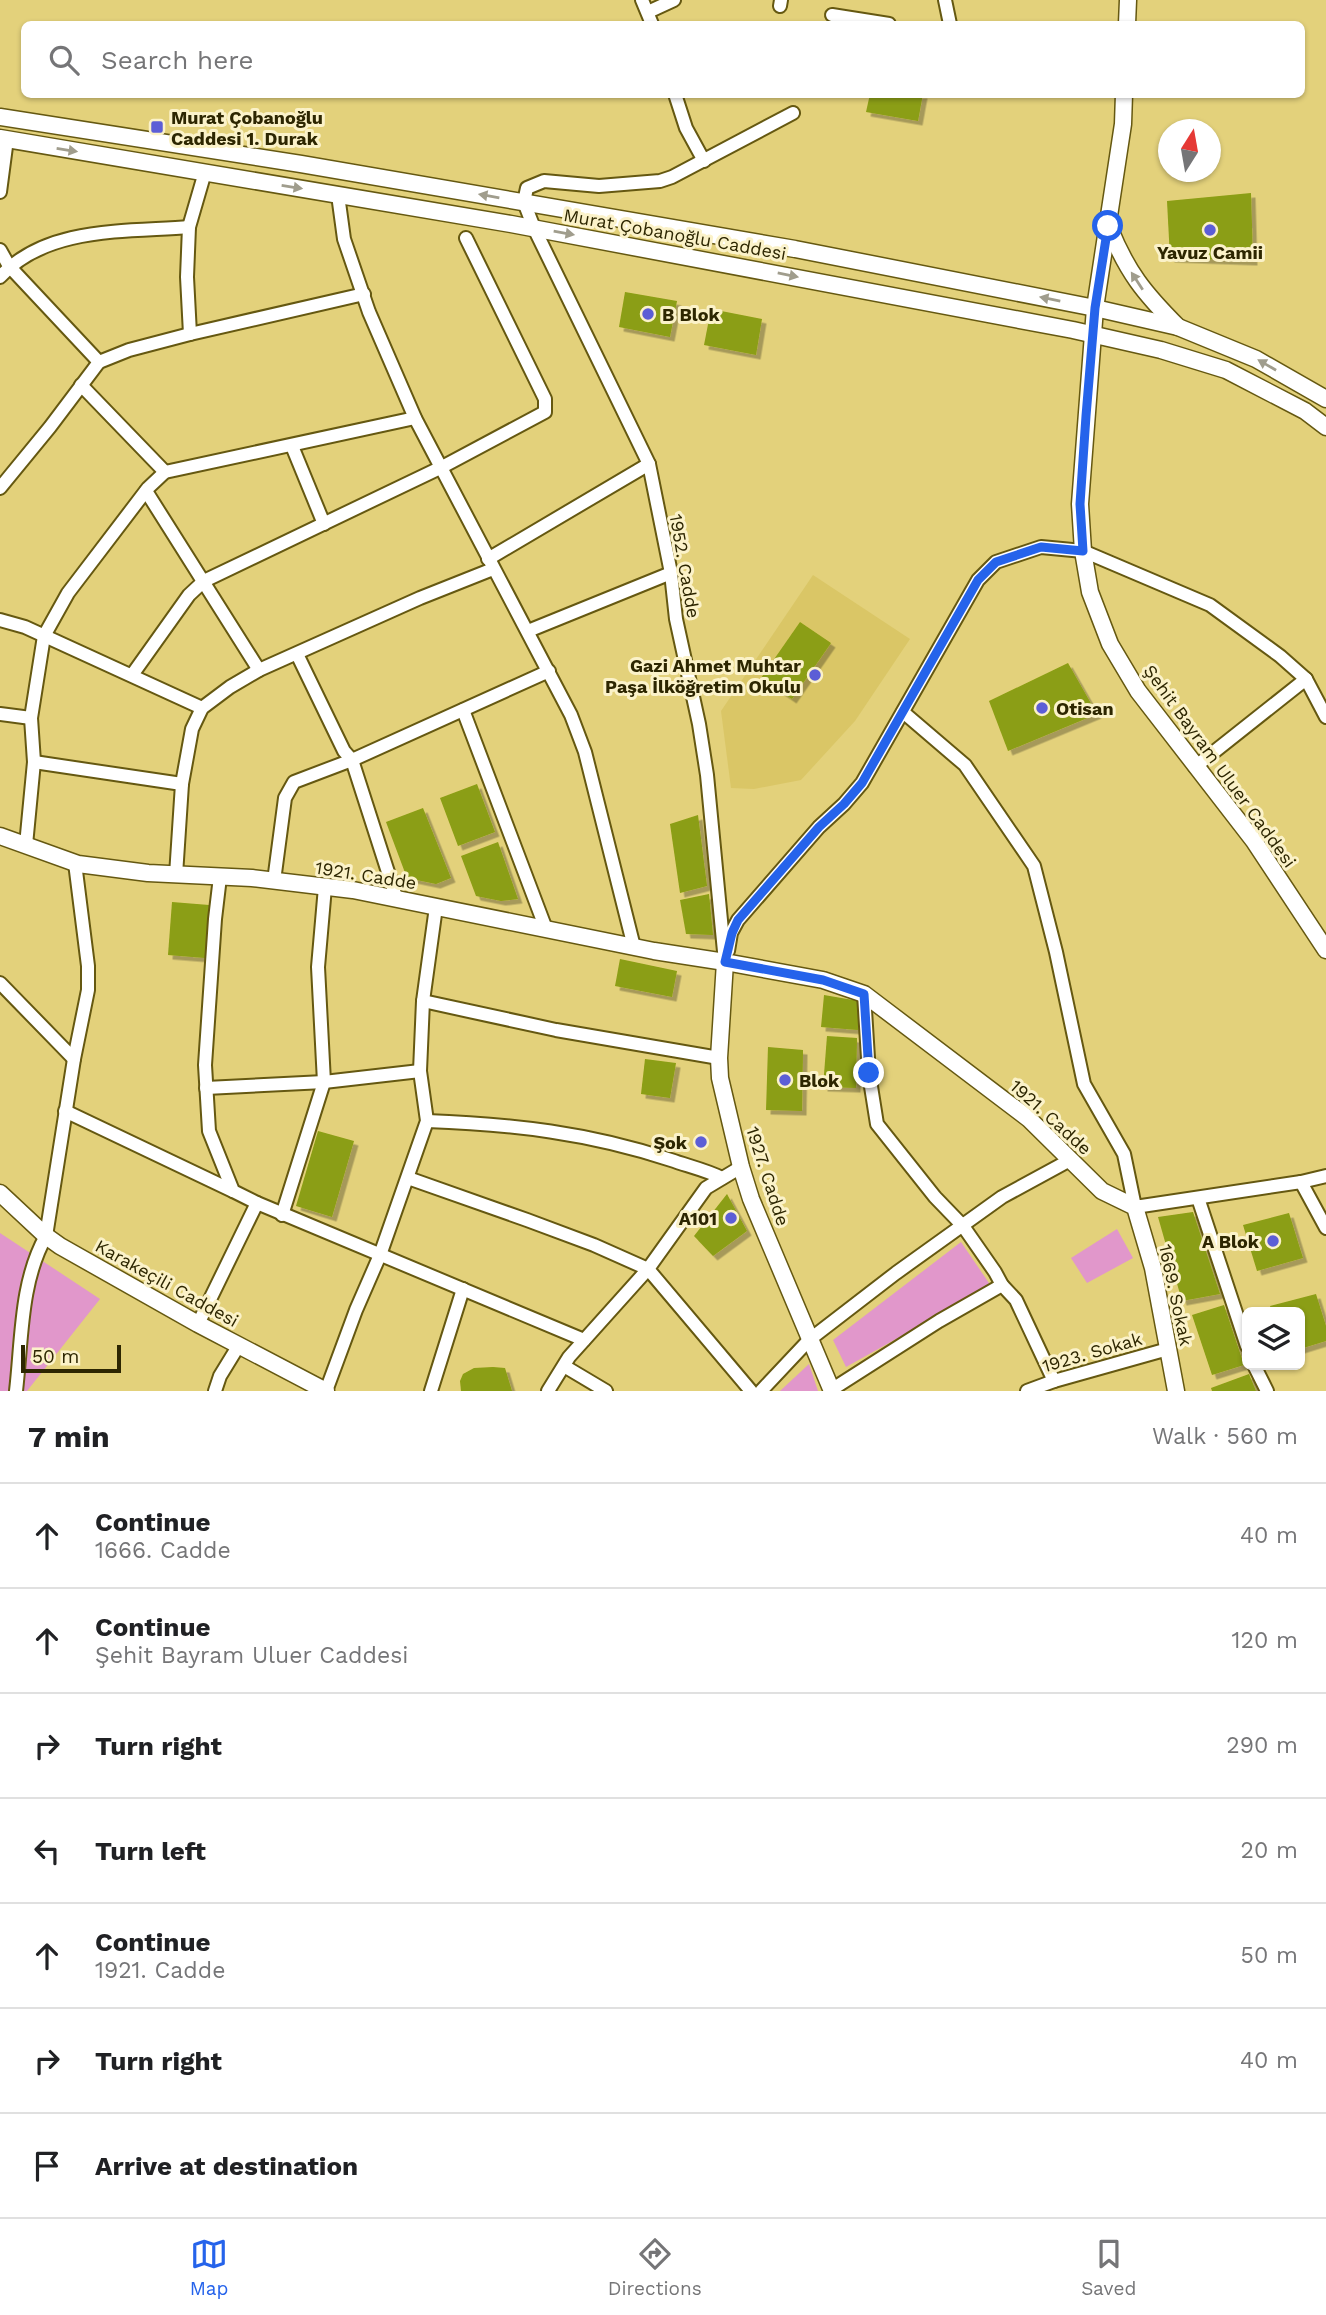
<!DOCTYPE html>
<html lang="en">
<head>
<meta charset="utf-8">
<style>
	:root { --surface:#fff; --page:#f6f6f6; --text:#202124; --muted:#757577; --line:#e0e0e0; --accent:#2563eb }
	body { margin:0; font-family:"Work Sans",sans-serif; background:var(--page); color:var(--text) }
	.controls { position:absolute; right:21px; bottom:21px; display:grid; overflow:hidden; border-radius:10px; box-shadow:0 2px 5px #0004 }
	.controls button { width:63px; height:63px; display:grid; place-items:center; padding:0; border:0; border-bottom:2px solid var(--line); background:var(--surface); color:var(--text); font:35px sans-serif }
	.compass { position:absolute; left:1158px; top:119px; width:63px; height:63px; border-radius:50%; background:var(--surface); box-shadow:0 2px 5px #0004; rotate:11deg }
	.scale { position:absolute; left:21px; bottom:18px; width:100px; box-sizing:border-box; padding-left:7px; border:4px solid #2d2601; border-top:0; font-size:19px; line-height:24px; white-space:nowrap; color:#2d2601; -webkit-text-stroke:5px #fbf2c9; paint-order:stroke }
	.stop { position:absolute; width:21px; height:21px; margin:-16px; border:5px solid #2563eb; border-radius:50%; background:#fff }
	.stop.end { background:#2563eb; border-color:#fff; box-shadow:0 2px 7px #0008 }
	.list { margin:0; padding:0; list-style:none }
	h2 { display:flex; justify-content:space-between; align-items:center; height:91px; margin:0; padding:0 28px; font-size:30px }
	h2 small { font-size:23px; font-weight:400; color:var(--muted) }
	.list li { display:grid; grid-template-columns:46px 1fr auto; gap:21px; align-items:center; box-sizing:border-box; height:105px; padding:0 28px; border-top:2px solid var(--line) }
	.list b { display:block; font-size:26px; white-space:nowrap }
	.list p { margin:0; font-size:23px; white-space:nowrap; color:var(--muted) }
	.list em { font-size:23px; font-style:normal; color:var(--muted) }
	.icon { flex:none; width:38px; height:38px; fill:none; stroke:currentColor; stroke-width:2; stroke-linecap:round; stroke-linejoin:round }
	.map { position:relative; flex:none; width:1326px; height:1391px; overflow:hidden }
	.search { position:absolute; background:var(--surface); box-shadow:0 2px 5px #0004; left:21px; right:21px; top:21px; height:77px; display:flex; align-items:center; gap:18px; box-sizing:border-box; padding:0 24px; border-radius:10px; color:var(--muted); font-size:26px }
	.sheet { height:826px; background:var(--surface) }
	nav { display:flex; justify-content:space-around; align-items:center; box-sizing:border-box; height:98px; border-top:2px solid var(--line); background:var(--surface); font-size:19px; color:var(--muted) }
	nav a { display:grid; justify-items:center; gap:4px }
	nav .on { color:var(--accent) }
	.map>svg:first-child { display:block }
	.built { fill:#dac666 }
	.green { fill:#e197cb }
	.building { fill:#8b9e13; filter:url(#shadow) }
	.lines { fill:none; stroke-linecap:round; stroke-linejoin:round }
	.street-casing { stroke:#655811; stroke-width:16 }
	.secondary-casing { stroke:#655811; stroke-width:19 }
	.street { stroke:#fff; stroke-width:12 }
	.secondary { stroke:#fff; stroke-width:16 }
	.oneway { fill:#a09d8d }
	.route { stroke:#2563eb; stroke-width:9 }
	.poi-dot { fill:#5c5ed6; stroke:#fbf2c9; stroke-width:2.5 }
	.labels { text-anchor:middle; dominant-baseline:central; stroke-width:6; stroke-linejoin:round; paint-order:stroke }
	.poi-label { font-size:18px; font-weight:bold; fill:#2d2601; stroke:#fbf2c9; text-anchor:start }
	.street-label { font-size:18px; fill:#2d2601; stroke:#fbf2c9 }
</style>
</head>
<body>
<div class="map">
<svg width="1326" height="1391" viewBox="0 0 1326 1391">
	<defs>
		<filter id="shadow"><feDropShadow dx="4.5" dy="4.5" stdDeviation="0" flood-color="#0004"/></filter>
	</defs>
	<rect width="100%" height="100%" fill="#e3d17b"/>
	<!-- built -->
	<polygon class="built" points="813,575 910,639 855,721 801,780 754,789 731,788 721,711"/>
	<!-- green -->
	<g class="green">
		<polygon points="1117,1229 1133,1258 1087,1283 1071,1258"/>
		<polygon points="0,1233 100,1299 27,1391 0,1391"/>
		<polygon points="961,1242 991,1286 846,1367 833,1340"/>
		<polygon points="809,1364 818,1391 780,1391"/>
	</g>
	<!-- building -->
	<g class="building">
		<polygon points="870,94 923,94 918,121 866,112"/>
		<polygon points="1251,193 1253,261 1170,258 1167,201"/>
		<polygon points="625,292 677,301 670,337 619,327"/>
		<polygon points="711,309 762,319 756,355 704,345"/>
		<polygon points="800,622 831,643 792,699 761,678"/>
		<polygon points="1068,663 1097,714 1008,751 989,701"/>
		<polygon points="477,784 495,832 458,846 440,798"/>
		<polygon points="423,808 451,878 436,884 407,878 386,822"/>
		<polygon points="698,815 707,886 680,893 670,824"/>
		<polygon points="498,842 518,899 501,901 476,896 461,856"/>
		<polygon points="709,894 713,935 686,934 680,900"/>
		<polygon points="172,902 209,905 205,958 168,955"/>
		<polygon points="620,959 677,971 672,997 615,986"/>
		<polygon points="824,995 859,1001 858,1030 821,1027"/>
		<polygon points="827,1036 857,1038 856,1088 823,1087"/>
		<polygon points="768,1047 803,1050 802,1111 766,1110"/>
		<polygon points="645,1059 676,1063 670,1098 641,1094"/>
		<polygon points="318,1131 354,1141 332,1217 296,1206"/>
		<polygon points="727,1194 747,1231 713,1256 694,1236"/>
		<polygon points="1193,1212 1220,1294 1182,1301 1158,1217"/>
		<polygon points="1289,1213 1303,1258 1257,1271 1243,1225"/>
		<polygon points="1316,1294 1326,1326 1326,1341 1300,1349 1300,1312 1272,1312 1270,1306"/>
		<polygon points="1224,1305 1244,1365 1212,1375 1192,1315"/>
		<polygon points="493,1367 505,1368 512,1391 461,1391 460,1381 463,1374 474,1368"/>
		<polygon points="1249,1374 1256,1391 1212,1391 1211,1388"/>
	</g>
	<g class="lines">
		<!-- street casing -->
		<g class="street-casing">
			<g id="street">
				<polyline points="642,0 652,24"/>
				<polyline points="945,0 950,24"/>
				<polyline points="780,6 781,0"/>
				<polyline points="648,12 674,0"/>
				<polyline points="832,15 889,24"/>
				<polyline points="675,94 686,128 704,161"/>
				<polyline points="0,192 7,139"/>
				<polyline points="338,195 344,239 369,312 415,418 571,715 585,752 634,947"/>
				<polyline points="0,250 9,266 99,362"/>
				<path d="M0 277C46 226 127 232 189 227"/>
				<polyline points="190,334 187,277 189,227 205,172"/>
				<polyline points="81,385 165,472"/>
				<polyline points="292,446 324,524"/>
				<polyline points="0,488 50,427 99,362 129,350 190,334 364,294"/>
				<polyline points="146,491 259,670"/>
				<polyline points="488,559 649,464"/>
				<polyline points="0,620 25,627 202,708"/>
				<polyline points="528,631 671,573"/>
				<polyline points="297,654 344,751 352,760 396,897"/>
				<polyline points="132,675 189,595 204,581 442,467 545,412 545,399 466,238"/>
				<polyline points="463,710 546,929"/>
				<polyline points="903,712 965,765 1034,866 1056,952 1084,1084 1124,1154 1135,1207 1301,1182 1326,1176"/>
				<polyline points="0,714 31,718"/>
				<polyline points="34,762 182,784"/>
				<polyline points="1195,767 1306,679"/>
				<polyline points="26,845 34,762 31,718 44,636 68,593 148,488 165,472 415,418"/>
				<polyline points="176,875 182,784 192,729 202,708 230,687 259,670 420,598 493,569"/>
				<polyline points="274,881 285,798 294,782 352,760 549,671"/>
				<polyline points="728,951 731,933 738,920 819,827 844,804 862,783 978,580 996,562 1041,547 1083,551 1210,605 1280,656 1306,679 1326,717"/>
				<polyline points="725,962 707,775 699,724 676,619 671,573 649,464 534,228 524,202 527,188 544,181 599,186 660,181 672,177 793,113"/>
				<polyline points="0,983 74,1059"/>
				<polyline points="864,994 869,1074 877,1124 935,1197 963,1226 995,1272 1002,1285 1016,1300 1054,1381"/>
				<polyline points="423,1001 556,1030 719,1058"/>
				<polyline points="206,1088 324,1082 420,1071"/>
				<polyline points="65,1111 233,1191"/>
				<path d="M427 1121C512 1124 590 1133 671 1160 688 1166 706 1170 722 1178"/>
				<polyline points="408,1178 527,1220 594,1245 648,1269 751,1391"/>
				<polyline points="1301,1182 1326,1228"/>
				<polyline points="1198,1198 1247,1346"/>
				<polyline points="257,1203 584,1340"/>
				<polyline points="282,1215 324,1082 318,967 325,887"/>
				<polyline points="198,1324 257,1203 233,1191 209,1131 205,1065 215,919 220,877"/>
				<polyline points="1254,1365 1267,1391"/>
				<polyline points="564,1366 606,1391"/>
				<polyline points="831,1390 939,1321 1002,1285"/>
				<path d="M16 1391C22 1340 20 1282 46 1236L74 1059 88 990V966L75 863"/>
				<polyline points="215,1391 220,1376 239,1345"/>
				<polyline points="326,1391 356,1310 380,1255 427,1121 420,1071 423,1001 436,907"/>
				<polyline points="431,1391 463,1289"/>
				<polyline points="548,1391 569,1357 648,1269 706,1188 741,1167"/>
				<polyline points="761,1391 809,1340 896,1273 1002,1197 1070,1160"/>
				<polyline points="1027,1391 1054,1381 1168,1349"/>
			</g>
		</g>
		<!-- secondary casing -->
		<g class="secondary-casing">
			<g id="secondary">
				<polyline points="1127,24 1128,0"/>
				<polyline points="1124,94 1123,124 1095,308 1080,504 1083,551 1090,592 1110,644 1138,691 1254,841 1326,950"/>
				<polyline points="0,117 301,164 795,249 1095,308 1178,327 1256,359 1326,399"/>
				<polyline points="0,138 511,224 1073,330 1161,350 1226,370 1305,411 1326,427"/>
				<path d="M1109 227C1127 272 1144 293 1178 327"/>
				<polyline points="0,836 78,864 148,873 252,878 353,890 654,951 725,962 823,980 864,994 1029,1119 1102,1191 1135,1207 1153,1268 1176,1391"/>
				<polyline points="725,962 719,1058 720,1078 741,1167 751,1199 832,1391"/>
				<polyline points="0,1193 46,1236 60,1246 198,1324 326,1391"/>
			</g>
		</g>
		<!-- street -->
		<use href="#street" class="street"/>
		<!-- secondary -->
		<use href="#secondary" class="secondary"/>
	</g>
	<!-- one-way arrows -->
	<defs><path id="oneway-solid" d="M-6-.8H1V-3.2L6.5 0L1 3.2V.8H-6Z" transform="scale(1.75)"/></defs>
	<g class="oneway">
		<use href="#oneway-solid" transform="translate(67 150) rotate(9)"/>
		<use href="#oneway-solid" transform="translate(292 187) rotate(9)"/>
		<use href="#oneway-solid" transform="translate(489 196) rotate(-170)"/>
		<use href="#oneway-solid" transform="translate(564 233) rotate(10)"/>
		<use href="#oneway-solid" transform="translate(788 275) rotate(11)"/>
		<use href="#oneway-solid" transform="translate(1137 281) rotate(-123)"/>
		<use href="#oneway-solid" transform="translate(1050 299) rotate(-169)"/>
		<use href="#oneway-solid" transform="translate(1267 365) rotate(-150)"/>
	</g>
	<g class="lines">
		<!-- route -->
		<polyline class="route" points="869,1073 864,994 823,980 725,962 732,933 738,920 819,827 844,804 862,783 978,580 996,562 1041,547 1083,551 1080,504 1086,416 1095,308 1108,226"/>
	</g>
	<!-- markers -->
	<g class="poi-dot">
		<rect x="150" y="120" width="14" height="14" rx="3.5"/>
		<circle cx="1210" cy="230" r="7"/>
		<circle cx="648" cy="314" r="7"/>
		<circle cx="815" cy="675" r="7"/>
		<circle cx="1042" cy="708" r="7"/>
		<circle cx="785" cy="1080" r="7"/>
		<circle cx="701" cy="1142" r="7"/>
		<circle cx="731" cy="1218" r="7"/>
		<circle cx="1273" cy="1241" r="7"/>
	</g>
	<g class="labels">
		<!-- poi labels -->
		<g class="poi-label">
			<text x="171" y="117">Murat Çobanoğlu<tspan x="171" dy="21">Caddesi 1. Durak</tspan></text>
			<text x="1210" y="252" text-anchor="middle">Yavuz Camii</text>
			<text x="662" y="314">B Blok</text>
			<text x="801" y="665" text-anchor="end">Gazi Ahmet Muhtar<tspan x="801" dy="21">Paşa İlköğretim Okulu</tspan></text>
			<text x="1056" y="708">Otisan</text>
			<text x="799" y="1080">Blok</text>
			<text x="687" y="1142" text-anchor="end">Şok</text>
			<text x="717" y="1218" text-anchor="end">A101</text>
			<text x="1259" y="1241" text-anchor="end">A Blok</text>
		</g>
		<!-- street labels -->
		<g class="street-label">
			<text transform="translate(675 234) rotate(10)">Murat Çobanoğlu Caddesi</text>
			<text transform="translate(685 566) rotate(80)">1952. Cadde</text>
			<text transform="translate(1220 766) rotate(54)">Şehit Bayram Uluer Caddesi</text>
			<text transform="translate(366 875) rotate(9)">1921. Cadde</text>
			<text transform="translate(1051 1117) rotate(42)">1921. Cadde</text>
			<text transform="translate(768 1176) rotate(72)">1927. Cadde</text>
			<text transform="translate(167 1283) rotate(29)">Karakeçili Caddesi</text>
			<text transform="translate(1176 1295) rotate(78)">1669. Sokak</text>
			<text transform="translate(1092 1352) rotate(-16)">1923. Sokak</text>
		</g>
	</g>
</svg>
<div class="controls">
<button><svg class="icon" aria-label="layers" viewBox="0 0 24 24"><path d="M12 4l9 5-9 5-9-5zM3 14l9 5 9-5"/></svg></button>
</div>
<svg class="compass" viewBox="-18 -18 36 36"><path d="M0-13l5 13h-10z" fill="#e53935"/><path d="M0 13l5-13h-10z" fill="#757577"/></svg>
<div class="scale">50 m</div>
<div class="stop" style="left:1108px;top:226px"></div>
<div class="stop end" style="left:869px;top:1073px"></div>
<div class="search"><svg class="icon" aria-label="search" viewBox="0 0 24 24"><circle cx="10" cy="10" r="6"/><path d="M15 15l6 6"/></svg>Search here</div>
</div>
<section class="sheet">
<h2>7 min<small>Walk · 560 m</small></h2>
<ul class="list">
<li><svg class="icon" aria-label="ahead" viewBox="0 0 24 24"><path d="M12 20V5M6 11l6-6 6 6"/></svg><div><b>Continue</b><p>1666. Cadde</p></div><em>40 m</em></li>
<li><svg class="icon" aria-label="ahead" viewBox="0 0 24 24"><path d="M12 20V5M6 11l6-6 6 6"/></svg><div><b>Continue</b><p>Şehit Bayram Uluer Caddesi</p></div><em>120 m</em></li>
<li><svg class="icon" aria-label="right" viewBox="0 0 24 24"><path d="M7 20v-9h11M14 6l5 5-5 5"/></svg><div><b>Turn right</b></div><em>290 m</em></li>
<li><svg class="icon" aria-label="left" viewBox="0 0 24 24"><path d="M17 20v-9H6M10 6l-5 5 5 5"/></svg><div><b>Turn left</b></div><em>20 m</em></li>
<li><svg class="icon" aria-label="ahead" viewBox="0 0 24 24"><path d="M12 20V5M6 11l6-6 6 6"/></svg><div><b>Continue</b><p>1921. Cadde</p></div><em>50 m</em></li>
<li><svg class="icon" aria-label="right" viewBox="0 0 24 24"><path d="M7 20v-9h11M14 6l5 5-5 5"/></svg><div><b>Turn right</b></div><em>40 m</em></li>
<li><svg class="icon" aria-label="arrive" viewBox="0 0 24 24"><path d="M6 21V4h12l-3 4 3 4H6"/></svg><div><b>Arrive at destination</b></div></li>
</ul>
</section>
<nav>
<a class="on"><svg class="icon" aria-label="map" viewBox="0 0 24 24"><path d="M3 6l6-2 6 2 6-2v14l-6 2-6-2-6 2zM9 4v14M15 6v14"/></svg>Map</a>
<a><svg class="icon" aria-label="directions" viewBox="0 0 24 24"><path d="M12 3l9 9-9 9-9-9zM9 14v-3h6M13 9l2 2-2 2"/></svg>Directions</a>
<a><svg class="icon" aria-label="saved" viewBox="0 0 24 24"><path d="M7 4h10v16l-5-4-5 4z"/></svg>Saved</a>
</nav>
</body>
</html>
